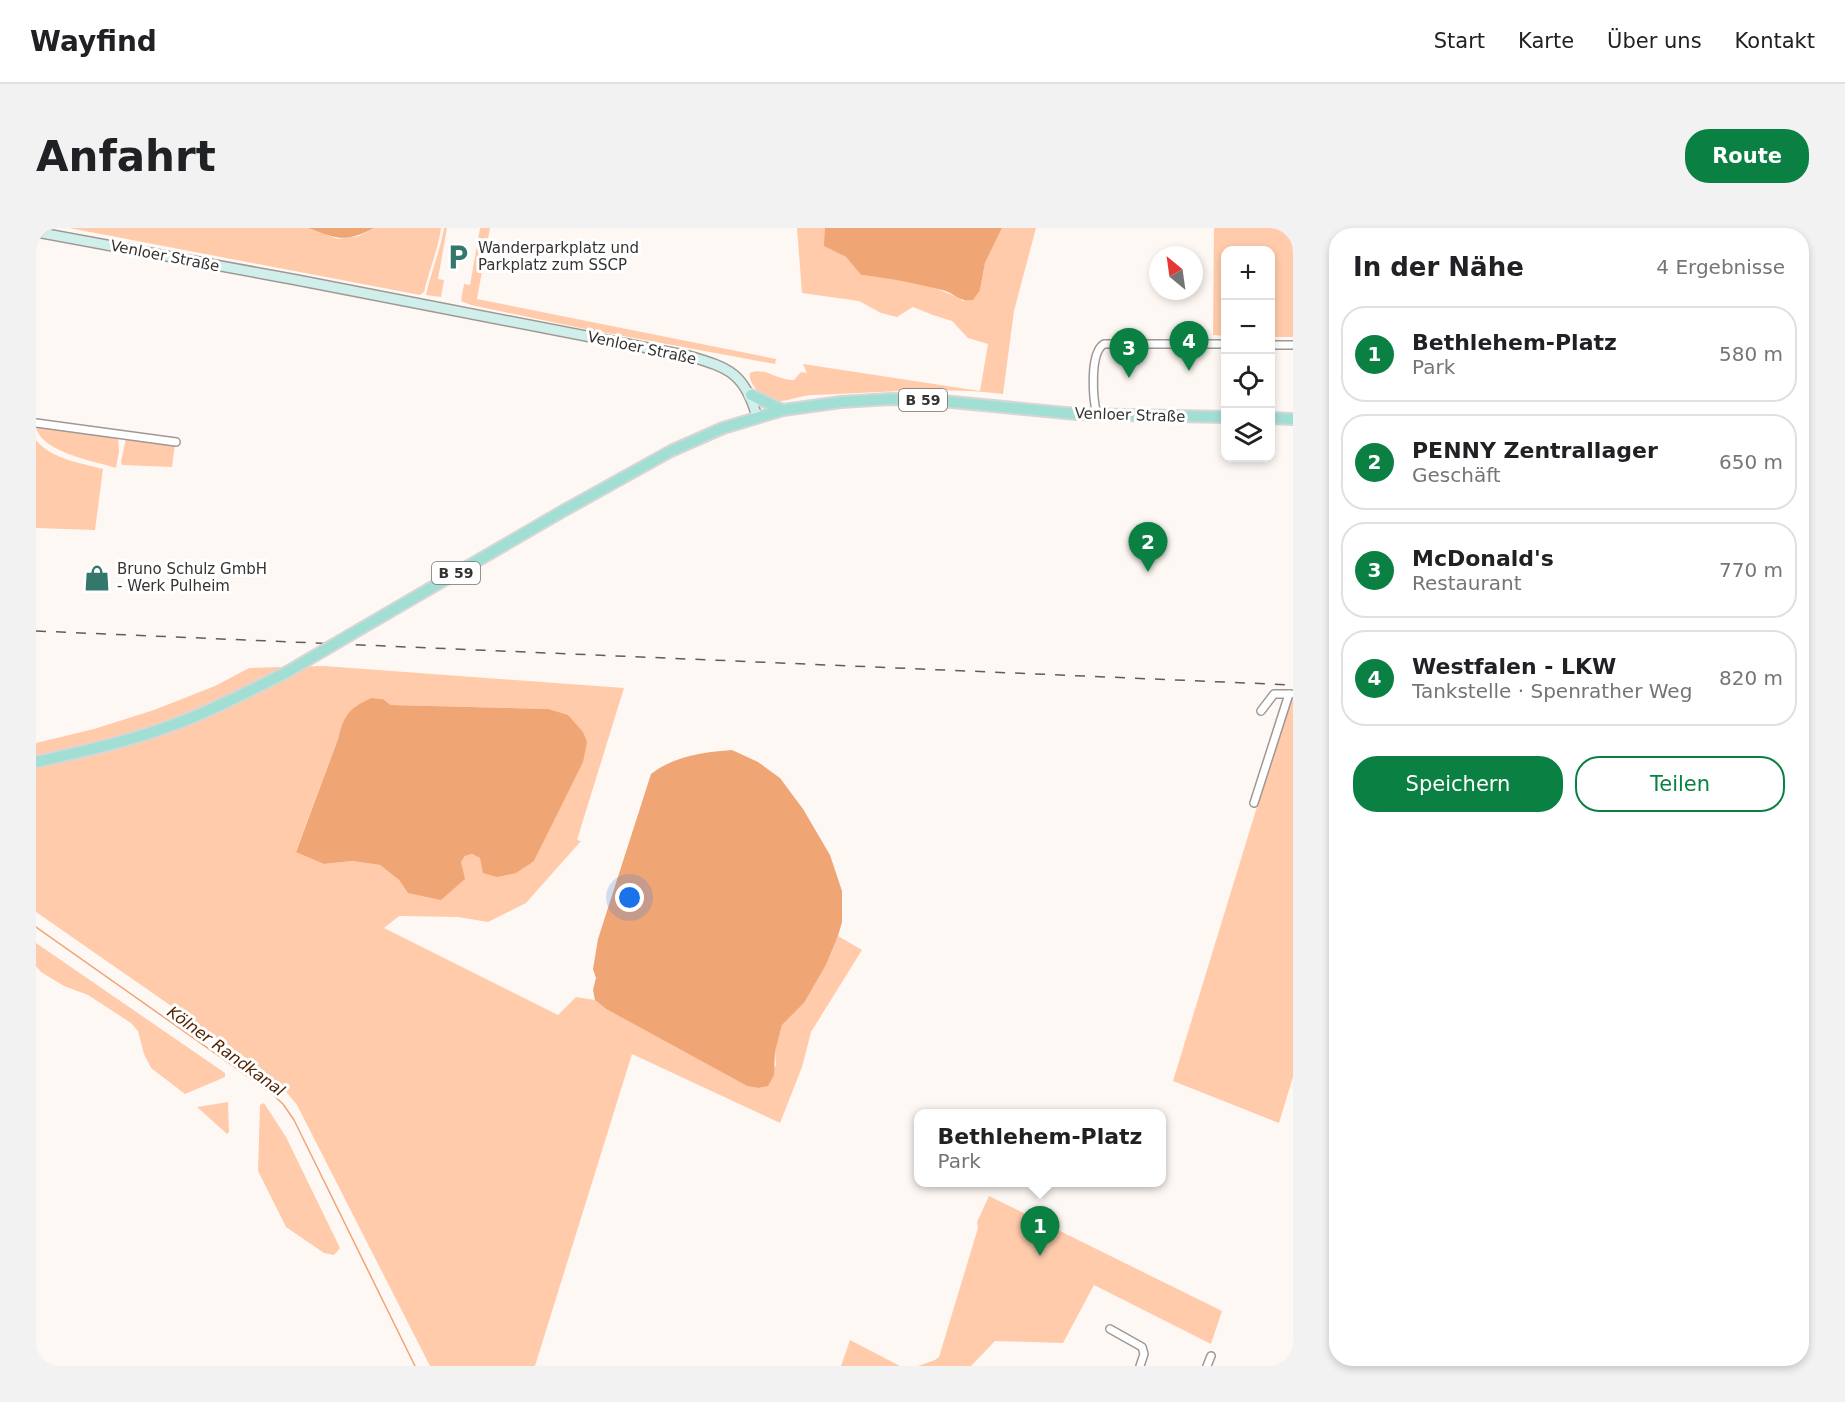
<!DOCTYPE html>
<html lang="de">
<head>
<meta charset="utf-8">
<style>
	:root { --surface:#fff; --page:#f2f2f2; --text:#202124; --muted:#757577; --line:#e0e0e0; --accent:#0b8043 }
	body { margin:0; font-family:"DejaVu Sans",sans-serif; background:var(--page); color:var(--text) }
	.controls { position:absolute; right:18px; top:18px; display:grid; overflow:hidden; border-radius:12px; box-shadow:0 3px 9px #0003 }
	.controls button { width:54px; height:54px; display:grid; place-items:center; padding:0; border:0; border-bottom:2px solid var(--line); background:var(--surface); color:var(--text); font:30px sans-serif }
	.compass { position:absolute; left:1113px; top:18px; width:54px; height:54px; border-radius:50%; background:var(--surface); box-shadow:0 3px 9px #0003; rotate:331deg }
	.you { position:absolute; left:594px; top:670px; width:21px; height:21px; margin:-15px; border:4px solid #fff; border-radius:50%; background:#1a73e8; box-shadow:0 0 0 9px #1a73e833 }
	.badge { display:grid; place-items:center; width:39px; height:39px; border-radius:50%; background:var(--accent); color:#fff; font-size:20px; font-weight:700 }
	.pin { position:absolute; translate:-50% -50px; filter:drop-shadow(0 2px 3px #0008) }
	.pin::after { content:''; position:absolute; top:32px; width:21px; height:18px; background:inherit; clip-path:polygon(0 0,100% 0,50% 100%) }
	.popup { position:absolute; left:878px; top:881px; width:252px; height:78px; box-sizing:border-box; display:grid; place-content:center; border-radius:12px; background:var(--surface); filter:drop-shadow(0 2px 4px #0005); font-size:20px; white-space:nowrap; color:var(--muted) }
	.popup b { font-size:22px; color:var(--text) }
	.popup::after { content:''; position:absolute; left:50%; top:100%; margin-left:-12px; border:12px solid transparent; border-top-color:var(--surface) }
	.list { margin:0; padding:0; list-style:none }
	h2 { display:flex; justify-content:space-between; align-items:center; height:78px; margin:0; padding:0 24px; font-size:26px }
	h2 small { font-size:20px; font-weight:400; color:var(--muted) }
	.list li { display:grid; grid-template-columns:39px 1fr auto; gap:18px; align-items:center; box-sizing:border-box; height:96px; margin:0 12px 12px; padding:0 12px; border:2px solid var(--line); border-radius:24px }
	.list b { display:block; font-size:22px; white-space:nowrap }
	.list p { margin:0; font-size:20px; white-space:nowrap; color:var(--muted) }
	.list em { font-size:20px; font-style:normal; color:var(--muted) }
	.actions { display:flex; gap:12px; padding:18px 24px }
	.actions a { flex:1; padding:14px 0; border:2px solid var(--accent); border-radius:24px; text-align:center; font-size:21px; color:var(--accent) }
	.actions .main { background:var(--accent); color:#fff }
	.icon { flex:none; width:33px; height:33px; fill:none; stroke:currentColor; stroke-width:2; stroke-linecap:round; stroke-linejoin:round }
	.map { position:relative; flex:none; width:1257px; height:1138px; overflow:hidden; border-radius:24px }
	header { display:flex; align-items:center; gap:36px; box-sizing:border-box; height:84px; padding:0 30px; background:var(--surface); border-bottom:2px solid var(--line) }
	header strong { font-size:28px }
	nav { display:flex; gap:33px; margin-inline-start:auto; font-size:21px }
	.intro { display:flex; align-items:center; justify-content:space-between; box-sizing:border-box; height:144px; padding:0 36px }
	h1 { margin:0; font-size:42px }
	.button { padding:15px 27px; border-radius:24px; background:var(--accent); color:#fff; font-size:21px; font-weight:700 }
	main { display:flex; gap:36px; padding:0 36px }
	aside { flex:1; background:var(--surface); border-radius:24px; box-shadow:0 3px 9px #0003 }
	.map>svg:first-child { display:block }
	.green { fill:#ffcbab; fill-rule:evenodd }
	.water { fill:#f0a575 }
	.lines { fill:none; stroke-linecap:round; stroke-linejoin:round }
	.stream { stroke:#f0a575; stroke-width:1.5 }
	.minor-casing { stroke:#9f9894; stroke-width:10 }
	.secondary-casing { stroke:#9f9894; stroke-width:12 }
	.primary-casing { stroke:#d7d6d6; stroke-width:14 }
	.minor { stroke:#fff; stroke-width:7 }
	.secondary { stroke:#d0efea; stroke-width:9 }
	.primary { stroke:#a1dfd4; stroke-width:10 }
	.rail { stroke:#605c5a; stroke-width:1.5; stroke-dasharray:10 10; stroke-linecap:butt }
	.primary-bridge-casing { stroke:#d7d6d6; stroke-width:14; stroke-linecap:butt }
	.primary-bridge { stroke:#a1dfd4; stroke-width:10 }
	.labels { text-anchor:middle; dominant-baseline:central; stroke-width:6; stroke-linejoin:round; paint-order:stroke }
	.shield { fill:#fff; stroke:#72706f; stroke-width:1.5 }
	.shield-label { font-size:14px; font-weight:bold; fill:#363331 }
	.poi-label { font-size:15px; fill:#363331; stroke:#fff; text-anchor:start }
	.street-label { font-size:15px; fill:#363331; stroke:#fff }
	.water-label { font-size:16px; font-style:italic; fill:#522300; stroke:#fff }
</style>
</head>
<body>
<header>
<strong>Wayfind</strong>
<nav><a>Start</a><a>Karte</a><a>Über uns</a><a>Kontakt</a></nav>
</header>
<div class="intro"><h1>Anfahrt</h1><a class="button">Route</a></div>
<main>
<div class="map">
<svg width="1257" height="1138" viewBox="0 0 1257 1138">
	<rect width="100%" height="100%" fill="#fef8f4"/>
	<!-- green -->
	<g class="green">
		<path d="M33 0H272L302 11 323 8 338 0H405C402 22 393 42 388 64L384 67Z"/>
		<path d="M408 0H411L402 51 408 52 405 69 390 67C395 44 404 23 408 0Z"/>
		<polygon points="444,0 454,0 441,71 740,131 739,136 544,100 435,77 425,73 428,56 434,57"/>
		<path d="M761 0H789V18L810 29 825 47C860 51 896 54 927 73L944 62 949 35 966 0H1000L978 83 967 166C904 158 838 165 775 167 763 168 745 176 734 172 724 168 712 155 714 145 727 138 743 153 758 152L765 144 771 145 767 136 944 163 952 116 932 110 916 93 897 87 877 79 861 89 845 85 823 73 766 65Z"/>
		<polygon points="1178,0 1257,0 1257,109 1235,109 1234,22 1190,22 1189,108 1177,107"/>
		<path d="M0 198 82 209 83 223 80 240C59 233 3 224 0 198Z"/>
		<polygon points="90,210 139,216 136,239 86,237 85,234"/>
		<path d="M0 212C15 231 45 235 67 241L59 302 0 300Z"/>
		<path d="M288 438 588 460 541 612 545 613 490 675 452 694 422 689 363 688 348 700 522 787 540 769 559 772 570 781 711 858 722 860 740 837 739 824 746 797 768 775 790 737 802 708 826 722 775 804 766 839 744 895 596 826 499 1138H394L261 877 248 861 223 839 0 684V515L58 501 118 482 179 458 213 440ZM335 470 347 471 355 477 512 481 513 601 498 633 445 630 436 626 429 628 425 634 372 665 363 652 344 637 316 633 288 636 260 623 302 511C308 488 313 481 335 470Z"/>
		<polygon points="1254,471 1257,471 1257,849 1243,895 1137,853"/>
		<polygon points="0,715 189,845 189,849 149,866 115,840 108,826 102,803 95,795 52,767 28,758 5,744 0,738"/>
		<polygon points="192,874 193,904 191,906 161,879"/>
		<polygon points="228,875 250,909 304,1020 298,1027 288,1025 250,999 222,943 224,877"/>
		<polygon points="953,968 1186,1083 1175,1116 1058,1057 1027,1115 959,1113 935,1138 882,1138 899,1132 903,1129 942,1000 941,994"/>
		<polygon points="814,1112 864,1138 805,1138"/>
	</g>
	<!-- water -->
	<g class="water">
		<path d="M272 0H338C309 15 301 11 272 0Z"/>
		<path d="M789 0H966L949 35 944 62 937 72C920 74 920 65 906 62 879 55 853 50 825 47L810 29 788 18Z"/>
		<path d="M335 470 347 471 355 477 512 481 532 487 547 504 551 514 547 534 498 633 480 645 461 649 447 645 444 630 436 626 429 628 425 634 429 651 405 672 372 665 363 652 344 637 316 633 288 636 260 624 302 511C308 487 312 481 335 470Z"/>
		<path d="M696 522 722 534 744 550 767 581 794 627 806 663V694L802 708 790 737 768 775 746 797 739 824 738 847 732 858 722 860 711 858 570 781 559 772 557 762 560 750 557 741 562 711 615 546C638 528 668 524 696 522Z"/>
	</g>
	<g class="lines">
		<!-- stream -->
		<polyline class="stream" points="0,699 234,864 247,876 258,892 379,1138"/>
		<!-- minor casing -->
		<g class="minor-casing">
			<g id="minor">
				<polyline points="1234,117 1257,117"/>
				<path d="M1061 187C1057 172 1053 125 1068 116H1190"/>
				<polyline points="0,195 140,214"/>
				<polyline points="1225,483 1238,466 1255,466"/>
				<polyline points="1218,575 1253,466"/>
				<polyline points="1074,1101 1106,1119 1108,1126 1104,1138"/>
				<polyline points="1171,1138 1175,1128"/>
			</g>
		</g>
		<!-- secondary casing -->
		<g class="secondary-casing">
			<path id="secondary" d="M0 4 261 52 653 128C694 140 709 146 721 189"/>
		</g>
		<!-- primary casing -->
		<g class="primary-casing">
			<g id="primary">
				<polyline points="715,167 747,182"/>
				<polyline points="1234,190 1257,191"/>
				<polyline points="314,407 527,283 635,223 687,200 747,182 805,174 854,171 895,172 1040,186 1190,189"/>
				<path d="M0 534C48 523 96 513 142 495 180 481 215 462 251 444"/>
			</g>
		</g>
		<!-- minor -->
		<use href="#minor" class="minor"/>
		<!-- secondary -->
		<use href="#secondary" class="secondary"/>
		<!-- primary -->
		<use href="#primary" class="primary"/>
		<!-- rail -->
		<polyline class="rail" points="0,403 1257,457"/>
		<!-- primary-bridge casing -->
		<g class="primary-bridge-casing">
			<polyline id="primary-bridge" points="251,444 314,407"/>
		</g>
		<!-- primary-bridge -->
		<use href="#primary-bridge" class="primary-bridge"/>
	</g>
	<!-- icons -->
	<defs>
		<g id="parking-bare" transform="scale(2.07)"><path d="M-3.5-5.5H1a3.5 3.5 0 0 1 0 7H-1V5.5H-3.5ZM-1-3.4V-.6H.8a1.4 1.4 0 0 0 0-2.8Z" fill="#34786d" stroke="#fff" stroke-width="2.5" paint-order="stroke"/></g>
		<g id="shop-bare" transform="scale(2.07)"><path d="M-5-2.5h2.3a2.7 3.5 0 0 1 5.4 0H5L5.5 6h-11ZM-1.5-2.5h3a1.5 2.3 0 0 0-3 0Z" fill="#34786d" stroke="#fff" stroke-width="2.5" paint-order="stroke"/></g>
	</defs>
	<g fill-rule="evenodd">
		<use href="#parking-bare" x="422" y="29"/>
		<use href="#shop-bare" x="61" y="350"/>
	</g>
	<g class="labels">
		<!-- shield labels -->
		<g class="shield">
			<rect x="863" y="161" width="48" height="22" rx="4.5"/>
			<rect x="396" y="334" width="48" height="22" rx="4.5"/>
		</g>
		<g class="shield-label">
			<text x="887" y="172">B 59</text>
			<text x="420" y="345">B 59</text>
		</g>
		<!-- poi labels -->
		<g class="poi-label">
			<text x="442" y="20">Wanderparkplatz und<tspan x="442" dy="17">Parkplatz zum SSCP</tspan></text>
			<text x="81" y="341">Bruno Schulz GmbH<tspan x="81" dy="17">- Werk Pulheim</tspan></text>
		</g>
		<!-- street labels -->
		<g class="street-label">
			<text transform="translate(129 28) rotate(11)">Venloer Straße</text>
			<text transform="translate(606 120) rotate(12)">Venloer Straße</text>
			<text transform="translate(1094 187) rotate(2)">Venloer Straße</text>
		</g>
		<!-- water labels -->
		<g class="water-label">
			<text transform="translate(190 823) rotate(36)">Kölner Randkanal</text>
		</g>
	</g>
</svg>
<div class="controls">
<button>+</button>
<button>−</button>
<button><svg class="icon" aria-label="locate" viewBox="0 0 24 24"><circle cx="12" cy="12" r="6"/><path d="M12 2v4M12 18v4M2 12h4M18 12h4"/></svg></button>
<button><svg class="icon" aria-label="layers" viewBox="0 0 24 24"><path d="M12 4l9 5-9 5-9-5zM3 14l9 5 9-5"/></svg></button>
</div>
<svg class="compass" viewBox="-18 -18 36 36"><path d="M0-13l5 13h-10z" fill="#e53935"/><path d="M0 13l5-13h-10z" fill="#757577"/></svg>
<div class="you"></div>
<div class="pin badge" style="left:1004px;top:1028px">1</div>
<div class="popup"><b>Bethlehem-Platz</b>Park</div>
<div class="pin badge" style="left:1112px;top:344px">2</div>
<div class="pin badge" style="left:1093px;top:150px">3</div>
<div class="pin badge" style="left:1153px;top:143px">4</div>
</div>
<aside>
<h2>In der Nähe<small>4 Ergebnisse</small></h2>
<ul class="list">
<li><span class="badge">1</span><div><b>Bethlehem-Platz</b><p>Park</p></div><em>580 m</em></li>
<li><span class="badge">2</span><div><b>PENNY Zentrallager</b><p>Geschäft</p></div><em>650 m</em></li>
<li><span class="badge">3</span><div><b>McDonald's</b><p>Restaurant</p></div><em>770 m</em></li>
<li><span class="badge">4</span><div><b>Westfalen - LKW</b><p>Tankstelle · Spenrather Weg</p></div><em>820 m</em></li>
</ul>
<div class="actions"><a class="main">Speichern</a><a>Teilen</a></div>
</aside>
</main>
</body>
</html>
